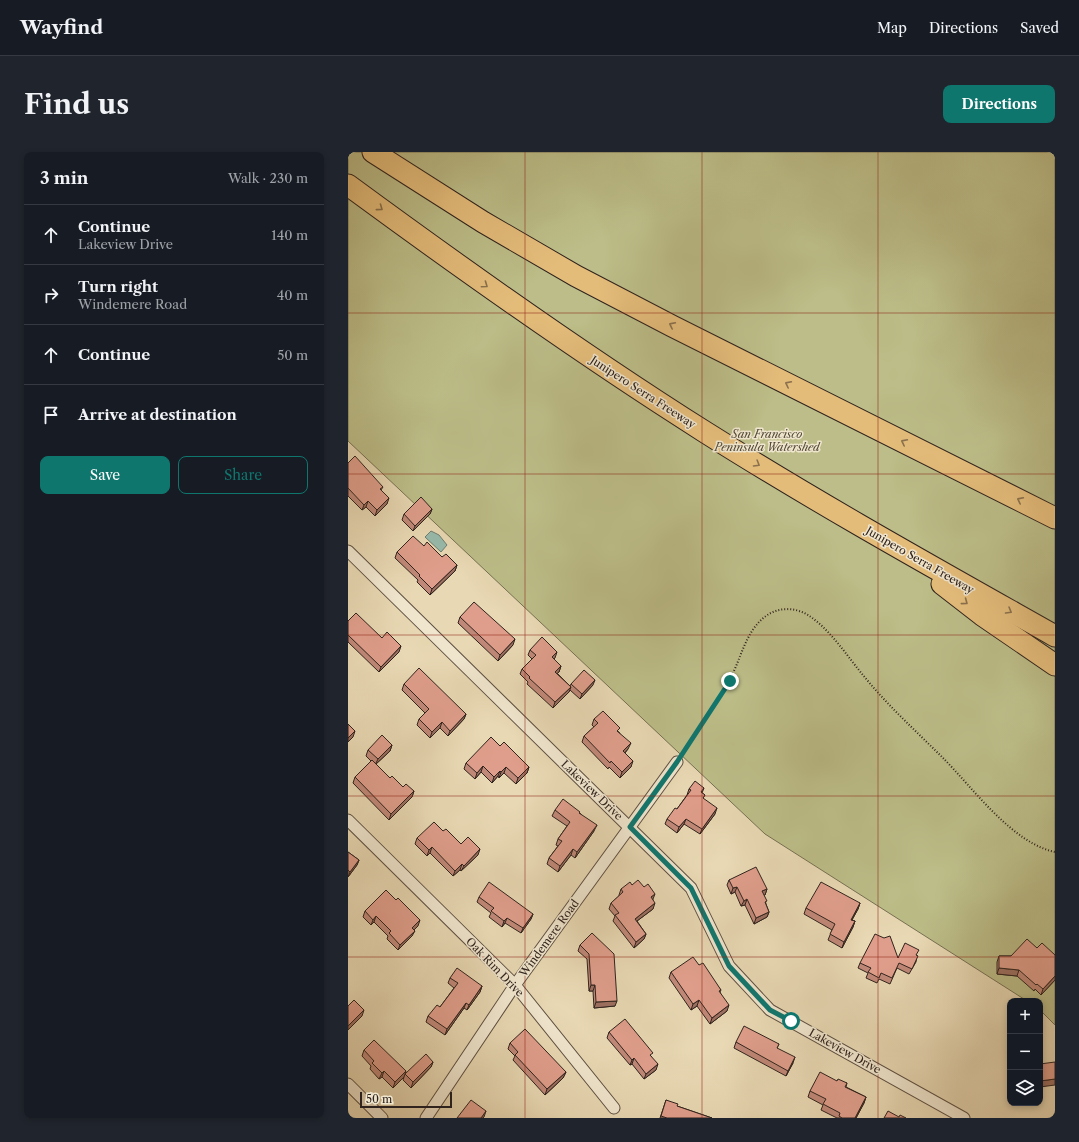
<!DOCTYPE html>
<html lang="en">
<head>
<meta charset="utf-8">
<style>
	:root { --surface:#171b24; --page:#20242c; --text:#f1f3f6; --muted:#9ea1a6; --line:#363941; --accent:#0f766e }
	body { margin:0; font-family:"Libre Caslon Text",serif; background:var(--page); color:var(--text) }
	.controls { position:absolute; right:12px; bottom:12px; display:grid; overflow:hidden; border-radius:8px; box-shadow:0 2px 6px #0003 }
	.controls button { width:36px; height:36px; display:grid; place-items:center; padding:0; border:0; border-bottom:1px solid var(--line); background:var(--surface); color:var(--text); font:20px sans-serif }
	.scale { position:absolute; left:12px; bottom:10px; width:92px; box-sizing:border-box; padding-left:4px; border:2px solid #30231d; border-top:0; font-size:11px; line-height:14px; white-space:nowrap; color:#30231d; -webkit-text-stroke:3px #f0e6ce; paint-order:stroke }
	.stop { position:absolute; width:12px; height:12px; margin:-9px; border:3px solid #0f766e; border-radius:50%; background:#fff }
	.stop.end { background:#0f766e; border-color:#fff; box-shadow:0 1px 4px #0008 }
	.list { margin:0; padding:0; list-style:none }
	h2 { display:flex; justify-content:space-between; align-items:center; height:52px; margin:0; padding:0 16px; font-size:17px }
	h2 small { font-size:13px; font-weight:400; color:var(--muted) }
	.list li { display:grid; grid-template-columns:26px 1fr auto; gap:12px; align-items:center; box-sizing:border-box; height:60px; padding:0 16px; border-top:1px solid var(--line) }
	.list b { display:block; font-size:15px; white-space:nowrap }
	.list p { margin:0; font-size:13px; white-space:nowrap; color:var(--muted) }
	.list em { font-size:13px; font-style:normal; color:var(--muted) }
	.actions { display:flex; gap:8px; padding:12px 16px }
	.actions a { flex:1; padding:9px 0; border:1px solid var(--accent); border-radius:8px; text-align:center; font-size:14px; color:var(--accent) }
	.actions .main { background:var(--accent); color:#fff }
	.icon { flex:none; width:22px; height:22px; fill:none; stroke:currentColor; stroke-width:2; stroke-linecap:round; stroke-linejoin:round }
	.map { position:relative; flex:none; width:707px; height:966px; overflow:hidden; border-radius:8px }
	header { display:flex; align-items:center; gap:24px; box-sizing:border-box; height:56px; padding:0 20px; background:var(--surface); border-bottom:1px solid var(--line) }
	header strong { font-size:19px }
	nav { display:flex; gap:22px; margin-inline-start:auto; font-size:14px }
	.intro { display:flex; align-items:center; justify-content:space-between; box-sizing:border-box; height:96px; padding:0 24px }
	h1 { margin:0; font-size:28px }
	.button { padding:10px 18px; border-radius:8px; background:var(--accent); color:#fff; font-size:14px; font-weight:700 }
	main { display:flex; gap:24px; padding:0 24px }
	aside { flex:1; background:var(--surface); border-radius:8px; box-shadow:0 2px 6px #0003 }
	.map>svg:first-child { display:block }
	.green { fill:#bcbd88; stroke:#767052 }
	.water { fill:#97baab; stroke:#6e7e72 }
	.lines { fill:none; stroke-linecap:round; stroke-linejoin:round }
	.minor-casing { stroke:#5e5042; stroke-width:13 }
	.motorway-casing { stroke:#30231d; stroke-width:23 }
	.path { stroke:#30231d; stroke-width:2; stroke-dasharray:1 2; stroke-linecap:butt }
	.minor { stroke:#f0e6ce; stroke-width:11 }
	.motorway { stroke:#e4bc7a; stroke-width:21 }
	.wall { fill:#c08878; stroke:#30231d }
	.shaded-wall { fill:#9c6f61; stroke:#30231d }
	.building { fill:#df9e8b; stroke:#30231d }
	.oneway { stroke:#8a704c }
	.route { stroke:#0f766e; stroke-width:5 }
	.grid { fill:none; stroke:#8f2418; stroke-width:1; stroke-opacity:0.55 }
	.labels { text-anchor:middle; dominant-baseline:central; stroke-width:3; stroke-linejoin:round; paint-order:stroke }
	.street-label { font-size:11px; fill:#30231d; stroke:#f0e6ce }
	.park-label { font-size:11px; font-style:italic; fill:#534a38; stroke:#f0e6ce }
</style>
</head>
<body>
<header>
<strong>Wayfind</strong>
<nav><a>Map</a><a>Directions</a><a>Saved</a></nav>
</header>
<div class="intro"><h1>Find us</h1><a class="button">Directions</a></div>
<main>
<aside>
<h2>3 min<small>Walk · 230 m</small></h2>
<ul class="list">
<li><svg class="icon" aria-label="ahead" viewBox="0 0 24 24"><path d="M12 20V5M6 11l6-6 6 6"/></svg><div><b>Continue</b><p>Lakeview Drive</p></div><em>140 m</em></li>
<li><svg class="icon" aria-label="right" viewBox="0 0 24 24"><path d="M7 20v-9h11M14 6l5 5-5 5"/></svg><div><b>Turn right</b><p>Windemere Road</p></div><em>40 m</em></li>
<li><svg class="icon" aria-label="ahead" viewBox="0 0 24 24"><path d="M12 20V5M6 11l6-6 6 6"/></svg><div><b>Continue</b></div><em>50 m</em></li>
<li><svg class="icon" aria-label="arrive" viewBox="0 0 24 24"><path d="M6 21V4h12l-3 4 3 4H6"/></svg><div><b>Arrive at destination</b></div></li>
</ul>
<div class="actions"><a class="main">Save</a><a>Share</a></div>
</aside>
<div class="map">
<svg width="707" height="966" viewBox="0 0 707 966">
	<rect width="100%" height="100%" fill="#e8d8b3"/>
	<filter id="stains"><feTurbulence type="fractalNoise" baseFrequency=".005" numOctaves="4"/><feColorMatrix values="0 0 0 0 .2 0 0 0 0 .09 0 0 0 0 .02 0 0 0 .5 -.17"/></filter>
	<radialGradient id="worn" r=".72"><stop offset=".6" stop-color="#630" stop-opacity="0"/><stop offset="1" stop-color="#630" stop-opacity=".3"/></radialGradient>
	<!-- green -->
	<polygon class="green" points="0,0 707,0 707,873 692,858 692,849 679,849 417,682 0,289"/>
	<!-- water -->
	<polygon class="water" points="83,379 91,383 99,393 93,400 77,385"/>
	<g class="lines">
		<!-- minor casing -->
		<g class="minor-casing">
			<g id="minor">
				<polyline points="0,399 343,736 381,814 422,858 616,966"/>
				<polyline points="0,668 167,833 266,956"/>
				<polyline points="0,932 34,966"/>
				<polyline points="78,966 167,833 329,610"/>
			</g>
		</g>
		<!-- motorway casing -->
		<g class="motorway-casing">
			<g id="motorway">
				<polyline points="25,0 135,70 228,124 324,174 707,366"/>
				<path d="M0 33C117 119 235 203 357 280 471 352 590 418 707 484"/>
				<polyline points="594,432 634,463 707,513"/>
			</g>
		</g>
		<!-- path -->
		<path class="path" d="M335 600C350 576 368 554 381 529 393 508 397 479 418 464 430 455 447 455 460 463 483 478 498 503 515 523 539 553 568 579 595 606 625 636 664 691 707 700"/>
		<!-- minor -->
		<use href="#minor" class="minor"/>
		<!-- motorway -->
		<use href="#motorway" class="motorway"/>
	</g>
	<!-- wall -->
	<g class="wall">
		<polygon points="0,311 35,335 33,338 39,352 27,364 18,355 14,358 0,344"/>
		<polygon points="84,357 82,362 65,379 54,368 56,362"/>
		<polygon points="76,394 94,405 109,413 107,419 82,443 69,430 70,428 47,406 49,400"/>
		<polygon points="112,465 165,493 150,509 110,471"/>
		<polygon points="0,469 34,486 51,500 31,520 0,490"/>
		<polygon points="182,498 207,506 206,507 213,514 211,520 209,521 222,534 223,532 245,533 232,547 222,538 221,540 205,556 179,532 180,530 172,522 174,517 184,507 180,503"/>
		<polygon points="56,532 118,562 116,567 100,584 92,576 82,586 69,573 71,567 77,561 54,538"/>
		<polygon points="246,567 271,580 280,597 277,601 283,615 272,626 261,615 260,617 234,590 236,584 246,575 244,573"/>
		<polygon points="44,593 42,599 28,612 42,626 55,635 66,639 64,645 41,668 5,631 7,625 23,609 18,604 20,598"/>
		<polygon points="152,594 181,615 179,621 168,632 156,621 151,626 150,624 144,631 133,620 127,627 116,617 118,611"/>
		<polygon points="356,636 354,641 357,643 355,646 367,662 352,682 336,672 329,681 317,672 319,667 329,657 339,643 341,637"/>
		<polygon points="207,658 232,661 246,679 227,706 223,703 210,720 199,712 201,706 210,694 208,693 210,687 219,674 204,664"/>
		<polygon points="95,679 113,692 130,703 113,719 112,718 105,724 82,701 79,704 67,692 69,686"/>
		<polygon points="0,700 11,708 9,713 0,725"/>
		<polygon points="381,728 419,737 417,743 416,743 418,752 421,760 419,765 406,772 397,753 393,754 387,740 383,742 379,733"/>
		<polygon points="284,733 305,747 305,757 289,769 298,782 296,787 286,796 265,769 267,764 261,757 263,751 271,744 271,743 273,737"/>
		<polygon points="131,745 185,762 183,767 173,781 157,771 154,775 141,765 143,761 129,750"/>
		<polygon points="512,751 510,757 504,768 507,769 505,775 494,796 480,788 484,778 456,762 458,756"/>
		<polygon points="17,759 70,774 66,778 64,784 50,798 39,787 40,784 26,770 23,773 15,765"/>
		<polygon points="244,781 267,854 246,856 245,839 241,839 239,807 230,799 232,793"/>
		<polygon points="689,796 707,803 707,828 693,843 687,837 686,839 669,824 649,822 649,810 651,804 663,804"/>
		<polygon points="569,803 568,810 561,822 549,816 542,832 531,827 529,831 518,826 520,821 510,816 512,811"/>
		<polygon points="351,813 373,838 372,840 379,859 362,872 349,854 343,858 321,826 323,820"/>
		<polygon points="102,826 134,834 132,840 119,858 116,856 97,883 78,870 80,864 92,855 106,836 100,831"/>
		<polygon points="261,880 303,904 308,918 296,927 284,912 282,913 259,886"/>
		<polygon points="388,890 431,892 429,896 445,911 438,924 386,896"/>
		<polygon points="162,891 218,920 215,926 197,943 165,908 167,904 160,897"/>
		<polygon points="16,898 57,922 85,910 83,915 63,936 55,928 56,925 45,936 34,925 31,927 22,917 23,914 14,904"/>
		<polygon points="489,929 499,931 498,935 518,945 516,951 508,966 489,966 473,958 475,953 460,945 462,939"/>
		<polygon points="318,948 329,954 364,966 312,966"/>
	</g>
	<!-- shaded-wall -->
	<g class="shaded-wall">
		<polygon points="41,346 39,352 27,364 29,358"/>
		<polygon points="20,349 18,355 14,358 16,353"/>
		<polygon points="84,357 82,362 65,379 67,374"/>
		<polygon points="109,413 107,419 82,443 84,437"/>
		<polygon points="167,487 165,493 150,509 152,503"/>
		<polygon points="53,494 51,500 31,520 33,515"/>
		<polygon points="209,500 207,506 202,511 204,505"/>
		<polygon points="213,514 211,520 205,525 207,520"/>
		<polygon points="247,528 245,533 232,547 234,542"/>
		<polygon points="223,535 221,540 205,556 207,550"/>
		<polygon points="118,562 116,567 100,584 102,579"/>
		<polygon points="94,570 92,576 82,586 84,580"/>
		<polygon points="7,579 5,585 0,590 0,586"/>
		<polygon points="283,591 280,597 273,605 275,599"/>
		<polygon points="44,593 42,599 27,613 30,607"/>
		<polygon points="285,609 283,615 272,626 274,620"/>
		<polygon points="135,614 133,620 127,627 129,621"/>
		<polygon points="158,615 156,621 151,626 153,620"/>
		<polygon points="181,615 179,621 168,632 170,626"/>
		<polygon points="152,619 150,624 144,631 146,625"/>
		<polygon points="66,639 64,645 41,668 43,662"/>
		<polygon points="369,656 367,662 352,682 354,677"/>
		<polygon points="338,667 336,672 329,681 331,675"/>
		<polygon points="249,673 246,679 227,706 229,700"/>
		<polygon points="84,695 82,701 79,704 81,698"/>
		<polygon points="132,697 130,703 113,719 116,714"/>
		<polygon points="225,697 223,703 210,720 212,714"/>
		<polygon points="11,708 9,713 0,725 2,720"/>
		<polygon points="114,712 112,718 105,724 107,719"/>
		<polygon points="389,735 387,740 383,742 385,736"/>
		<polygon points="419,737 417,743 412,745 414,739"/>
		<polygon points="307,742 305,747 301,751 303,745"/>
		<polygon points="399,747 397,753 393,754 396,749"/>
		<polygon points="307,751 305,757 285,772 287,767"/>
		<polygon points="512,751 510,757 501,773 503,768"/>
		<polygon points="421,760 419,765 406,772 408,766"/>
		<polygon points="185,762 183,767 173,781 175,776"/>
		<polygon points="28,764 26,770 23,773 25,768"/>
		<polygon points="159,766 157,771 154,775 156,769"/>
		<polygon points="72,768 70,774 62,782 64,776"/>
		<polygon points="507,769 505,775 494,796 496,790"/>
		<polygon points="67,779 64,784 50,798 52,793"/>
		<polygon points="298,782 296,787 286,796 288,790"/>
		<polygon points="651,816 671,818 669,824 649,822"/>
		<polygon points="707,824 707,828 693,843 695,837"/>
		<polygon points="243,833 247,833 245,839 241,839"/>
		<polygon points="134,834 132,840 119,858 121,853"/>
		<polygon points="351,848 349,854 343,858 345,852"/>
		<polygon points="269,849 267,854 246,856 248,850"/>
		<polygon points="118,851 116,856 97,883 99,877"/>
		<polygon points="381,853 379,859 362,872 364,866"/>
		<polygon points="16,858 14,864 0,878 0,874"/>
		<polygon points="447,905 445,911 438,924 440,919"/>
		<polygon points="286,906 284,912 282,913 284,908"/>
		<polygon points="85,910 83,915 63,936 65,930"/>
		<polygon points="310,912 308,918 296,927 298,922"/>
		<polygon points="36,919 34,925 31,927 34,921"/>
		<polygon points="58,919 56,925 45,936 47,930"/>
		<polygon points="218,920 215,926 197,943 199,937"/>
		<polygon points="707,927 707,933 692,935 692,929"/>
		<polygon points="518,945 516,951 508,966 507,966"/>
		<polygon points="138,959 136,965 135,966 133,966"/>
	</g>
	<!-- building -->
	<g class="building">
		<polygon points="7,304 35,335 32,337 41,346 29,358 20,349 16,353 0,336 0,311"/>
		<polygon points="73,345 84,357 67,374 56,362"/>
		<polygon points="65,384 76,394 79,390 94,405 98,402 109,413 84,437 71,424 72,423 49,400"/>
		<polygon points="126,450 167,487 152,503 112,465"/>
		<polygon points="8,461 34,486 39,480 53,494 33,515 0,483 0,469"/>
		<polygon points="194,485 209,500 204,505 213,514 207,520 223,535 207,550 181,526 182,525 174,517 188,503 182,498"/>
		<polygon points="71,516 118,562 102,579 94,570 84,580 71,567 81,557 56,532"/>
		<polygon points="236,518 247,528 234,542 223,532"/>
		<polygon points="255,559 272,576 269,579 283,591 275,599 285,609 274,620 263,609 262,611 236,584 250,571 246,567"/>
		<polygon points="0,572 7,579 0,586"/>
		<polygon points="34,583 44,593 30,607 20,598"/>
		<polygon points="143,585 152,594 156,590 181,615 170,626 158,615 153,620 152,619 146,625 135,614 129,621 118,611"/>
		<polygon points="24,608 42,626 44,624 55,635 58,632 66,639 43,662 7,625"/>
		<polygon points="347,629 356,636 353,640 357,643 355,646 369,656 354,677 338,667 331,675 319,667 327,656 329,657 343,638 341,637"/>
		<polygon points="215,647 232,660 231,661 249,673 229,700 225,697 212,714 201,706 214,689 210,687 222,670 207,658"/>
		<polygon points="86,670 95,679 98,677 113,692 120,685 132,697 116,714 114,712 107,719 84,695 81,698 69,686"/>
		<polygon points="0,700 11,708 2,720 0,718"/>
		<polygon points="408,715 419,737 414,739 419,749 417,750 421,760 408,766 399,747 396,749 389,735 385,736 381,728"/>
		<polygon points="290,728 296,735 300,732 307,742 303,745 307,751 287,767 298,782 288,790 267,763 271,761 263,751 275,740 273,737 282,730 284,733"/>
		<polygon points="141,730 185,762 175,776 159,766 156,769 143,759 146,756 131,745"/>
		<polygon points="473,730 512,751 503,768 507,769 496,790 482,782 487,772 458,756"/>
		<polygon points="38,738 48,748 50,746 72,768 64,776 67,779 52,793 41,781 43,779 28,764 25,768 17,759"/>
		<polygon points="244,781 266,802 269,849 248,850 247,833 243,833 241,802 232,793"/>
		<polygon points="527,782 536,786 542,784 550,806 557,791 571,798 568,803 570,804 564,817 551,811 544,826 533,821 531,826 520,820 523,816 512,811"/>
		<polygon points="679,787 689,796 694,791 707,803 707,824 695,837 689,832 688,833 671,818 651,816 651,804 663,804"/>
		<polygon points="345,805 351,813 355,811 373,838 371,839 381,853 364,866 351,848 345,852 323,820"/>
		<polygon points="109,816 134,834 121,853 118,851 99,877 80,864 89,853 92,855 110,831 102,826"/>
		<polygon points="6,848 16,858 0,874 0,854"/>
		<polygon points="277,867 305,901 302,903 310,912 298,922 286,906 284,908 261,880"/>
		<polygon points="396,874 431,892 429,896 447,905 440,919 388,890"/>
		<polygon points="177,877 218,920 199,937 167,903 170,900 162,891"/>
		<polygon points="26,888 58,919 47,930 36,919 34,921 24,911 26,909 16,898"/>
		<polygon points="78,902 85,910 65,930 57,922"/>
		<polygon points="707,910 707,927 692,929 692,912"/>
		<polygon points="472,920 489,929 490,927 499,931 497,935 518,945 507,966 494,966 491,964 492,961 475,952 478,947 462,939"/>
		<polygon points="123,948 138,959 133,966 109,966"/>
		<polygon points="318,948 330,952 329,954 364,966 319,966 313,964"/>
		<polygon points="540,959 551,965 552,963 558,966 536,966"/>
	</g>
	<!-- one-way arrows -->
	<defs><path id="oneway-chevron" d="M-2-3.5L2.5 0L-2 3.5" fill="none" stroke-width="1.6" stroke-linecap="round" stroke-linejoin="round"/></defs>
	<g class="oneway">
		<use href="#oneway-chevron" transform="translate(32 56) rotate(36)"/>
		<use href="#oneway-chevron" transform="translate(137 133) rotate(35)"/>
		<use href="#oneway-chevron" transform="translate(324 173) rotate(-153)"/>
		<use href="#oneway-chevron" transform="translate(440 232) rotate(-153)"/>
		<use href="#oneway-chevron" transform="translate(556 290) rotate(-153)"/>
		<use href="#oneway-chevron" transform="translate(409 312) rotate(31)"/>
		<use href="#oneway-chevron" transform="translate(672 348) rotate(-153)"/>
		<use href="#oneway-chevron" transform="translate(617 450) rotate(37)"/>
		<use href="#oneway-chevron" transform="translate(661 459) rotate(30)"/>
	</g>
	<g class="lines">
		<!-- route -->
		<polyline class="route" points="382,529 329,610 282,675 343,736 381,814 422,858 443,869"/>
	</g>
	<!-- grid -->
	<path class="grid" d="M177 0V966M354 0V966M530 0V966M0 161H707M0 322H707M0 483H707M0 644H707M0 805H707"/>
	<g class="labels">
		<!-- street labels -->
		<g class="street-label">
			<text transform="translate(295 240) rotate(33)">Junipero Serra Freeway</text>
			<text transform="translate(572 408) rotate(30)">Junipero Serra Freeway</text>
			<text transform="translate(244 638) rotate(44)">Lakeview Drive</text>
			<text transform="translate(201 786) rotate(-54)">Windemere Road</text>
			<text transform="translate(147 815) rotate(46)">Oak Rim Drive</text>
			<text transform="translate(497 899) rotate(29)">Lakeview Drive</text>
		</g>
		<!-- park labels -->
		<g class="park-label">
			<text x="419" y="282">San Francisco<tspan x="419" dy="13">Peninsula Watershed</tspan></text>
		</g>
	</g>
	<rect width="100%" height="100%" filter="url(#stains)"/>
	<rect width="100%" height="100%" fill="url(#worn)"/>
</svg>
<div class="controls">
<button>+</button>
<button>−</button>
<button><svg class="icon" aria-label="layers" viewBox="0 0 24 24"><path d="M12 4l9 5-9 5-9-5zM3 14l9 5 9-5"/></svg></button>
</div>
<div class="scale">50 m</div>
<div class="stop" style="left:443px;top:869px"></div>
<div class="stop end" style="left:382px;top:529px"></div>
</div>
</main>
</body>
</html>
